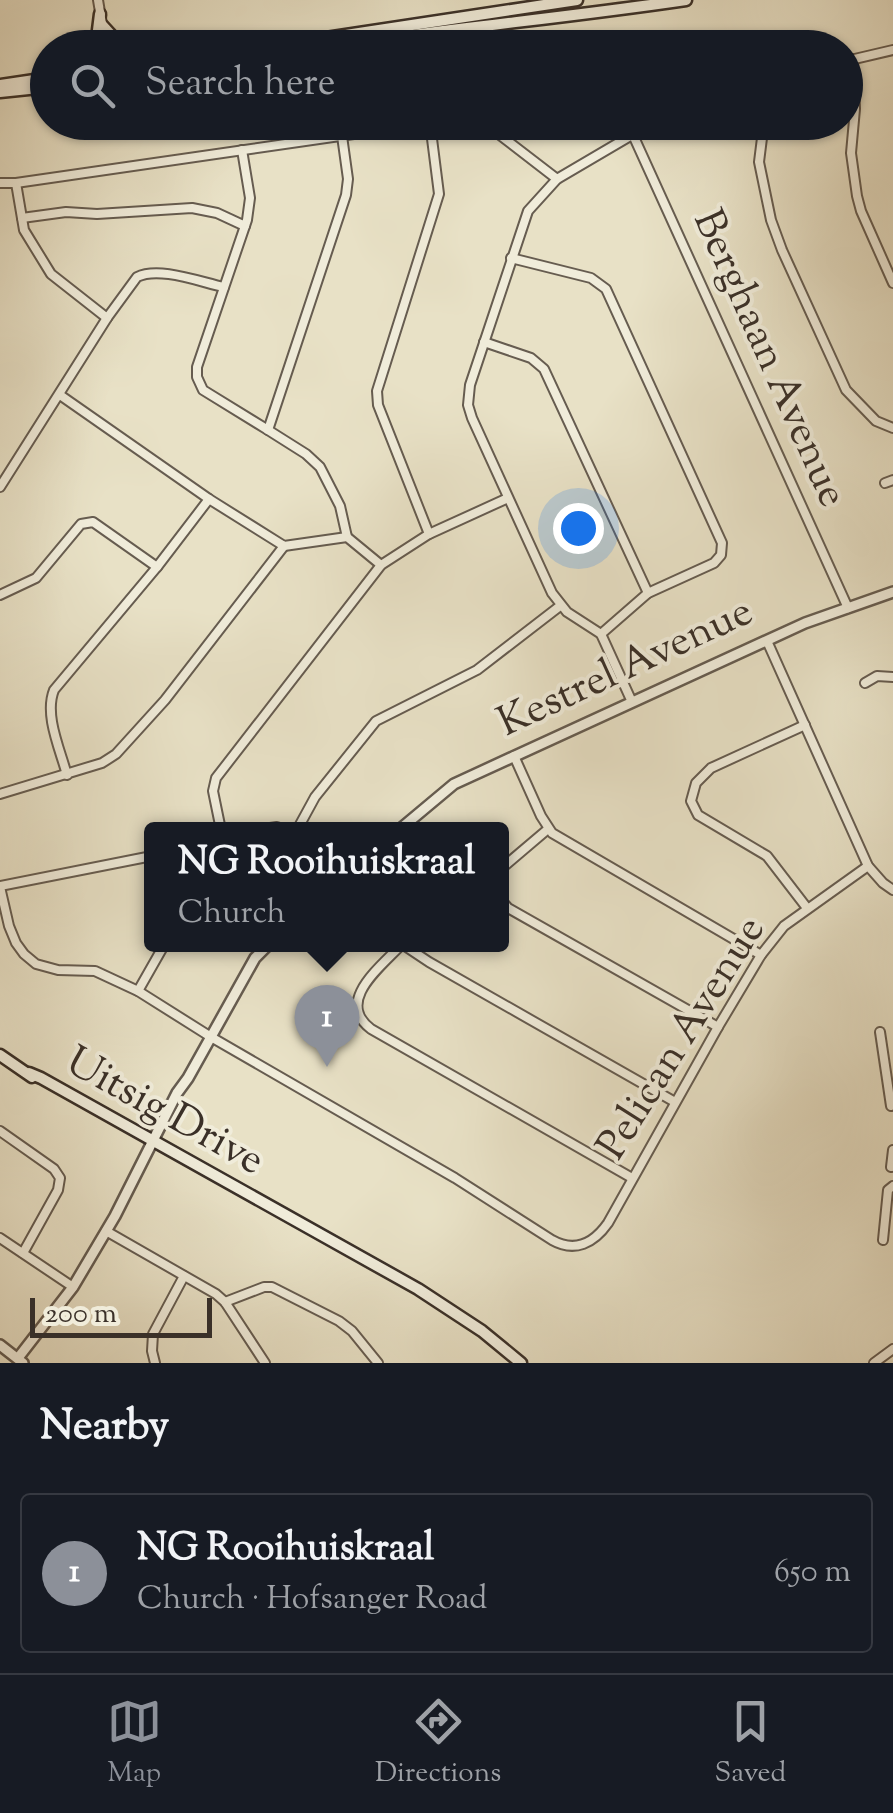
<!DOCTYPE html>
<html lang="en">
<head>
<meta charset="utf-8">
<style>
	:root { --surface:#171b24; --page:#20242c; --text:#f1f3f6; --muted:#9ea1a6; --line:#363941; --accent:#8c9099 }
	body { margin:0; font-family:"Sorts Mill Goudy",serif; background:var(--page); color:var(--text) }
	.scale { position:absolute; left:30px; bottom:25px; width:182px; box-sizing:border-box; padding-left:10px; border:5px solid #3a3028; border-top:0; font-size:28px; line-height:35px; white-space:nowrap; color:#3a3028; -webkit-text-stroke:8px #f0ecda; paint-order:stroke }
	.you { position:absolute; left:578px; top:528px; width:35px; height:35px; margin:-25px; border:8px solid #fff; border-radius:50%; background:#1a73e8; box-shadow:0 0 0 15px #1a73e833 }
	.badge { display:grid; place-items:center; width:65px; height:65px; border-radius:50%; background:var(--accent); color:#fff; font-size:32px; font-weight:700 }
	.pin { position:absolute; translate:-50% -82px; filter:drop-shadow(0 2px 5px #0008) }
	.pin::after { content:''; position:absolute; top:52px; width:35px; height:30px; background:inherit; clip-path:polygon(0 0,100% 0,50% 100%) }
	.popup { position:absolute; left:144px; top:822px; width:365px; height:130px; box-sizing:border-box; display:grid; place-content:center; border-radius:10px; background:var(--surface); filter:drop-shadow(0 2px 8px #0005); font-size:32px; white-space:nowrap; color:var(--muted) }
	.popup b { font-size:38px; color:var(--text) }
	.popup::after { content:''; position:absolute; left:50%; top:100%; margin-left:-20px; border:20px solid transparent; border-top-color:var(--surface) }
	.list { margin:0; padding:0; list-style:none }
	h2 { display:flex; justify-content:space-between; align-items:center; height:130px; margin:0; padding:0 40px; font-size:42px }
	h2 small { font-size:32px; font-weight:400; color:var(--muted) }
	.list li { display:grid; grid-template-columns:65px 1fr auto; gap:30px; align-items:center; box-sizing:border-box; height:160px; margin:0 20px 20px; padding:0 20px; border:2px solid var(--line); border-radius:10px }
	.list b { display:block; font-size:38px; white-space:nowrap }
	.list p { margin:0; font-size:32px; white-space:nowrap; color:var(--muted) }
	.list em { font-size:32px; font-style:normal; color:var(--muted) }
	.icon { flex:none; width:55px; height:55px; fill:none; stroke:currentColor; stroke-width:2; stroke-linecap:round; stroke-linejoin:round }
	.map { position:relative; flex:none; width:893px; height:1363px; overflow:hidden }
	.search { position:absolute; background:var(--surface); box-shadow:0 2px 8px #0004; left:30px; right:30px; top:30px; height:110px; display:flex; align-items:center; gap:25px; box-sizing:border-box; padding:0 35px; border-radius:55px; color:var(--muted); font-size:38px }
	.sheet { height:310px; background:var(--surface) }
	nav { display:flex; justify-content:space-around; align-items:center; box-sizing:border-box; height:140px; border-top:2px solid var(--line); background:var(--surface); font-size:28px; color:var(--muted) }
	nav a { display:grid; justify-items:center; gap:5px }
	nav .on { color:var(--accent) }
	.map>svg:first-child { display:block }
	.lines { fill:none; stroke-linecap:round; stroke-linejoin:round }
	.minor-casing { stroke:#665c50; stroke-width:12 }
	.tertiary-casing { stroke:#665c50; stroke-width:14 }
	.secondary-casing { stroke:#3a3028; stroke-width:15 }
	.minor { stroke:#f0ecda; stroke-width:8 }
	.tertiary { stroke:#f0ecda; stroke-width:9 }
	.secondary { stroke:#f0ecda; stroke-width:10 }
	.labels { text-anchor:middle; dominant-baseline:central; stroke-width:8; stroke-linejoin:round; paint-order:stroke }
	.street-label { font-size:42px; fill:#3a3028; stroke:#f0ecda }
</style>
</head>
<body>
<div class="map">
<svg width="893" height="1363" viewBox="0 0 893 1363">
	<rect width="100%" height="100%" fill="#e8e1c6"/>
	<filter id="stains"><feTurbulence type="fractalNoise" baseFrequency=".002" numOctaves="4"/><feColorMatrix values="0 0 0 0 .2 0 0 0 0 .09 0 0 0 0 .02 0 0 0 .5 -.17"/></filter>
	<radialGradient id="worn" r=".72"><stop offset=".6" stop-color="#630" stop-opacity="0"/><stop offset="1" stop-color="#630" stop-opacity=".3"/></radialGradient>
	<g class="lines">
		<!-- minor casing -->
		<g class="minor-casing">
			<g id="minor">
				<polyline points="98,0 106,48"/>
				<polyline points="853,59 855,109 851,153 857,196 861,211 893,283"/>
				<polyline points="846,61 893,50"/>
				<polyline points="483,122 557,179"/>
				<polyline points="764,122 759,162 771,220 782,250 846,390 876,421 893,428"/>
				<polyline points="633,135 848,608"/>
				<polyline points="242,150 250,198 247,220 197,367 197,377 203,390 268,430 306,454 320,467 340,506 347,537"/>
				<polyline points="0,183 16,183 437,122"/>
				<polyline points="16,183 24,230 51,274 107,318"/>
				<polyline points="22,218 66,212 97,214 192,208 217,213 245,226"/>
				<polyline points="511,258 591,278 606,289 722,543 721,555 714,563 648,593 601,634"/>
				<polyline points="484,342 531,358 544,369 648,593"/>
				<polyline points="60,395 209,499 284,546 347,537 381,565"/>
				<polyline points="268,430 346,195 348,179 342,136"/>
				<polyline points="885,483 893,480"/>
				<path d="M0 487 107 318 137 277C159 266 200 282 224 287"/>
				<polyline points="429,534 378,405 377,391 439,194 430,123"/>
				<polyline points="0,595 36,578 81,524 93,522 157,567"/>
				<polyline points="767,641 868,866 883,883 893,890"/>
				<polyline points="865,683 877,676 893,677"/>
				<polyline points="632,702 601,634 567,612 552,593 472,418 468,405 470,385 528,211 557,179 654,122"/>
				<polyline points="805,725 711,768 696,783 691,801 698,815 767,856 807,908"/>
				<polyline points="514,756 541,816 552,833 761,955"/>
				<path d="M67 775C60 749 44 715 54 690L157 567 209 499"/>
				<polyline points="0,794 102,763 116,754 165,700 284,546"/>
				<polyline points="221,830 213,791 216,778 381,565 429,534 508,498"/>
				<polyline points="256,830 277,827 285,830"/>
				<polyline points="297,830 315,797 376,721 477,670 560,606"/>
				<polyline points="502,868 548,829"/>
				<polyline points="0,886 152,856"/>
				<path d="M0 887 9 926 16 943 24 954 36 964 58 970 95 971 138 991 211 1037 455 1178 552 1240C575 1253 594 1243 608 1223L718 1027 761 955 784 926 868 866"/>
				<polyline points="502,901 508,908 718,1027"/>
				<polyline points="138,991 163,947"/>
				<polyline points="880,1032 891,1106"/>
				<polyline points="0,1131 54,1169 60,1178 58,1190 23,1253"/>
				<polyline points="891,1167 893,1150"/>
				<path d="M632 1178 371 1029C334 1001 382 966 402 944L429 962 675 1102"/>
				<polyline points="106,1231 216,1294 225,1302 265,1363"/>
				<polyline points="0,1238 73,1287"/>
				<polyline points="883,1240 888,1190 893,1186"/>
				<polyline points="225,1302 264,1287 272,1287 339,1321 352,1331 378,1363"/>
				<polyline points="155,1363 152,1351 153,1334 184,1276"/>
				<polyline points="874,1363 893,1349"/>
			</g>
		</g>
		<!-- tertiary casing -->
		<g class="tertiary-casing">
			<g id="tertiary">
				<polyline points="399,830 454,784 805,623 893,592"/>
				<polyline points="0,1345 23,1363"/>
				<polyline points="18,1358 73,1287 115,1216 177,1093 188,1078 255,958 269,944"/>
			</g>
		</g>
		<!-- secondary casing -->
		<g class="secondary-casing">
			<g id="secondary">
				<polyline points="101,24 123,48"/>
				<polyline points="93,48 97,38 100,14"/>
				<polyline points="260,48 577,0"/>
				<path d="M320 48C442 29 564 18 686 0"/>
				<polyline points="0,85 48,78"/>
				<polyline points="0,92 48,87"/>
				<polyline points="0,1055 32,1077"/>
				<polyline points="29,1073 41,1078 418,1289 482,1331 521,1363"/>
			</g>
		</g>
		<!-- minor -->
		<use href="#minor" class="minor"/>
		<!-- tertiary -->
		<use href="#tertiary" class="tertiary"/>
		<!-- secondary -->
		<use href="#secondary" class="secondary"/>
	</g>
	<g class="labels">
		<!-- street labels -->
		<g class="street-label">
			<text transform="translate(768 359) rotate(66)">Berghaan Avenue</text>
			<text transform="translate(626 669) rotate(-25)">Kestrel Avenue</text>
			<text transform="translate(683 1039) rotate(-58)">Pelican Avenue</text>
			<text transform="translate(164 1113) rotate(29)">Uitsig Drive</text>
		</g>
	</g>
	<rect width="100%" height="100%" filter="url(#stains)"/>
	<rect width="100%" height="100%" fill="url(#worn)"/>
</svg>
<div class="scale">200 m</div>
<div class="you"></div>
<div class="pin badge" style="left:327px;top:1067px">1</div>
<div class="popup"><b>NG Rooihuiskraal</b>Church</div>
<div class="search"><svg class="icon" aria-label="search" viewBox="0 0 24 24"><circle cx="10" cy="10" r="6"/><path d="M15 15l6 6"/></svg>Search here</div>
</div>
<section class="sheet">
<h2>Nearby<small></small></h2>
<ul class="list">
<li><span class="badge">1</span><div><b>NG Rooihuiskraal</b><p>Church · Hofsanger Road</p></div><em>650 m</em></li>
</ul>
</section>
<nav>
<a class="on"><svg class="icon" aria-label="map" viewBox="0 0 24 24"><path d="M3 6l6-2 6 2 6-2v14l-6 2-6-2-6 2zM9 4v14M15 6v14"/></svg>Map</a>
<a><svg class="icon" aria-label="directions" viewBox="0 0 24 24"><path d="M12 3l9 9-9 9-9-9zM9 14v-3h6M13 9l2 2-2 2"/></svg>Directions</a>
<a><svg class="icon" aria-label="saved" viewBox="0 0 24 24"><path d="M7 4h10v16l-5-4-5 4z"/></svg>Saved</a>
</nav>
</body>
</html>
